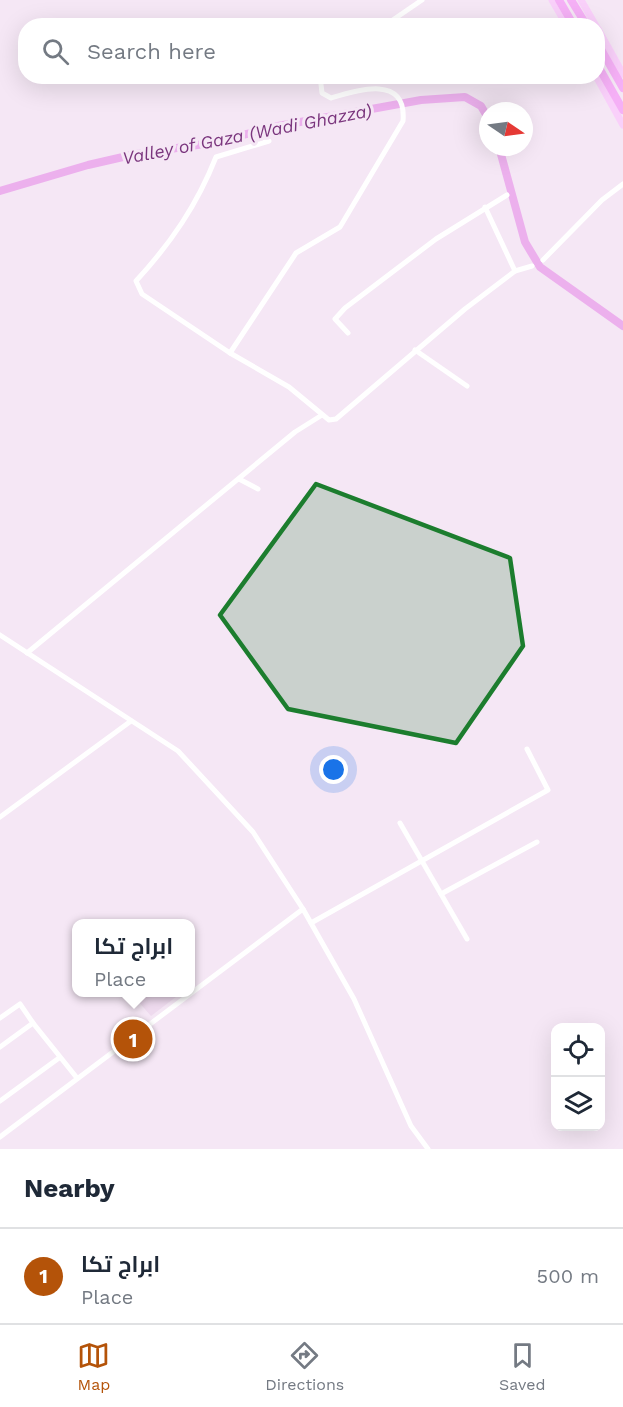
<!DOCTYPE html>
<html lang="en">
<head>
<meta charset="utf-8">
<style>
	:root { --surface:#fff; --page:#f2f2f3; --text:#1f2937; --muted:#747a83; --line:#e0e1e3; --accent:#b45309 }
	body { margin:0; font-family:"Work Sans",Cairo,sans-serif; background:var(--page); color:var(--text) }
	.controls { position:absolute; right:18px; bottom:18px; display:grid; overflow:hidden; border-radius:12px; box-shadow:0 6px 24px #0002 }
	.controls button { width:54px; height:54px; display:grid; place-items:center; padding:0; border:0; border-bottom:2px solid var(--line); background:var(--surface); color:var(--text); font:30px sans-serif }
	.compass { position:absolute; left:479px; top:102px; width:54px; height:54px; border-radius:50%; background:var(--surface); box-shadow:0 6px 24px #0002; rotate:103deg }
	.you { position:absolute; left:334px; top:770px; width:21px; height:21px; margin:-15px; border:4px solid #fff; border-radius:50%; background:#1a73e8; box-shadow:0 0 0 9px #1a73e833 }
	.badge { display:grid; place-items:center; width:39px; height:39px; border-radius:50%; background:var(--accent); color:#fff; font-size:20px; font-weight:700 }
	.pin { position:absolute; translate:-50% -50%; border:3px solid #fff; box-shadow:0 2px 6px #0006 }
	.popup { position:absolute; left:72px; top:919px; width:123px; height:78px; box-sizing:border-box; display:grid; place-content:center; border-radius:12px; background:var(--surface); filter:drop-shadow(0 2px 4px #0005); font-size:20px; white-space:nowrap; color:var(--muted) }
	.popup b { font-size:22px; color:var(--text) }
	.popup::after { content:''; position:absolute; left:50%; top:100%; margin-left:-12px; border:12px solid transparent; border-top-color:var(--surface) }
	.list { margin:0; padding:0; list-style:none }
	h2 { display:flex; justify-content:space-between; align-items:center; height:78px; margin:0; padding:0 24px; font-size:26px }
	h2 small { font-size:20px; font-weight:400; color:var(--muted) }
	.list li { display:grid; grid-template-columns:39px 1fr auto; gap:18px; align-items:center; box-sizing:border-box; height:96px; padding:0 24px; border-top:2px solid var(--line) }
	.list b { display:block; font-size:22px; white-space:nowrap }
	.list p { margin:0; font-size:20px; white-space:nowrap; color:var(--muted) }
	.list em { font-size:20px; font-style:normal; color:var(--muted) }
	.icon { flex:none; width:33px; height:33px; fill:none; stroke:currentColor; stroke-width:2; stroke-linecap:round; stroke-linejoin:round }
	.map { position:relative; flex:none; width:623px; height:1149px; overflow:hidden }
	.search { position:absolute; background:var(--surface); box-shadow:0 6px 24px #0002; left:18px; right:18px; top:18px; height:66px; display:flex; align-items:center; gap:15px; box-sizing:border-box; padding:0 21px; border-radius:24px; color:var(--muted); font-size:22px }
	.sheet { height:174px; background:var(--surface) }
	nav { display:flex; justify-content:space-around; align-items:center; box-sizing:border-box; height:84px; border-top:2px solid var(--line); background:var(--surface); font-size:16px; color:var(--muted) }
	nav a { display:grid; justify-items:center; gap:3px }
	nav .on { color:var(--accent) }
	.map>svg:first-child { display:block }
	.built { fill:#eedaee }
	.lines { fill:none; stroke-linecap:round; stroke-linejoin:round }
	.river { stroke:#ecb0ed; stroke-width:8 }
	.minor { stroke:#fff; stroke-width:5 }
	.major { stroke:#f9d0fa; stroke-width:7 }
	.highway { stroke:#f5b0f6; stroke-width:8 }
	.marked { fill:#1c7d2e; fill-opacity:0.2; stroke:#1c7d2e; stroke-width:4.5; stroke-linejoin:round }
	.labels { text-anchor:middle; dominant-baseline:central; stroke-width:6; stroke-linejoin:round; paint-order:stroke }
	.water-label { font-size:18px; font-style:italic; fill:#7a357d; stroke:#f5e7f5 }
</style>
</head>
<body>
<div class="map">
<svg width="623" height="1149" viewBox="0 0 623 1149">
	<rect width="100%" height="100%" fill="#f5e7f5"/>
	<!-- built -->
	<polygon class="built" points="181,993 151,1016 131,993 181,992"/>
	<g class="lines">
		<!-- river -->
		<g class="river">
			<polyline points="499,147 525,242 540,267 623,326"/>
			<polyline points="0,191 88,165 136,154 211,143 278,126 421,100 465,97 481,106 488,118"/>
		</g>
		<!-- minor -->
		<g class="minor">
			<polyline points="384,26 422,0"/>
			<path d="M269 141 216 157C197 205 171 243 136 281L142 294 230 353 289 387 329 420 336 419 465 309 515 271"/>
			<polyline points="485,207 515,271 532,266"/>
			<polyline points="543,260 602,200 623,184"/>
			<polyline points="348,333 335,319 345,308 436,239 507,195"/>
			<polyline points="415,350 467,386"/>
			<path d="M230 353 296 253 340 227 403 121C407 74 357 90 331 98L322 93 320 76"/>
			<polyline points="239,479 258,489"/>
			<polyline points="0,635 178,751 253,832 303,909 354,999 411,1126 428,1149"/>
			<polyline points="27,653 295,432 322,415"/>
			<polyline points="0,817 131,721"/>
			<polyline points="400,823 467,939"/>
			<polyline points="441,894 537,842"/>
			<polyline points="311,923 548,790 527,749"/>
			<polyline points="0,1018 20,1004 33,1023"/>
			<polyline points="0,1047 33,1023 77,1078"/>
			<polyline points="0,1101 59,1058"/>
			<polyline points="0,1137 303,909"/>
		</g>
		<!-- major -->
		<g class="major">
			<polyline points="552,0 567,26"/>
			<polyline points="581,0 596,26"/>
			<polyline points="598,29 623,74"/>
			<polyline points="596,76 623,125"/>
		</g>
		<!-- highway -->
		<g class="highway">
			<polyline points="559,0 574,26"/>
			<polyline points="571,0 587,26"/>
			<polyline points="598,44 623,88"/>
			<polyline points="598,66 623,110"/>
		</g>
	</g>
	<!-- marked area -->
	<path class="marked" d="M316 484 510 558 523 646 456 743 288 709 220 615Z"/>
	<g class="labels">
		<!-- water labels -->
		<g class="water-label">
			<text transform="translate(247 134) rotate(-11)">Valley of Gaza (Wadi Ghazza)</text>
		</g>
	</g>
</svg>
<div class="controls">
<button><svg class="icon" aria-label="locate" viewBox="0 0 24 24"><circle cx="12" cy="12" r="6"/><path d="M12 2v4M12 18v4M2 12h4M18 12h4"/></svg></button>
<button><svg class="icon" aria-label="layers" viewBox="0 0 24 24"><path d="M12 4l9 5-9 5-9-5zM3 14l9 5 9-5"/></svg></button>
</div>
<svg class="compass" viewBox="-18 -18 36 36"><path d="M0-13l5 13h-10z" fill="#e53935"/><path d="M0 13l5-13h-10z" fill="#747a83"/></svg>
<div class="you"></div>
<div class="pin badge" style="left:133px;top:1039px">1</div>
<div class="popup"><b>ابراج تكا</b>Place</div>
<div class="search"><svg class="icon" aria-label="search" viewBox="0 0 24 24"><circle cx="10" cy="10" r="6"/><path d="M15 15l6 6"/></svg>Search here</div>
</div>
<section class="sheet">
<h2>Nearby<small></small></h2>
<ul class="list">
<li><span class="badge">1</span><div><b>ابراج تكا</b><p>Place</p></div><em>500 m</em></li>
</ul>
</section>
<nav>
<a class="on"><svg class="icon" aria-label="map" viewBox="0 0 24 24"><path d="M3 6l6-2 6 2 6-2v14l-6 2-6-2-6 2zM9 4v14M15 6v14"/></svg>Map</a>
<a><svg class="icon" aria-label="directions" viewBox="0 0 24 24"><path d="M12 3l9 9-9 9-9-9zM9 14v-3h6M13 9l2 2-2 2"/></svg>Directions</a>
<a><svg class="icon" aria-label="saved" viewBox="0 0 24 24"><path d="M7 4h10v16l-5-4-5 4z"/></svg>Saved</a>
</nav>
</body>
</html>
